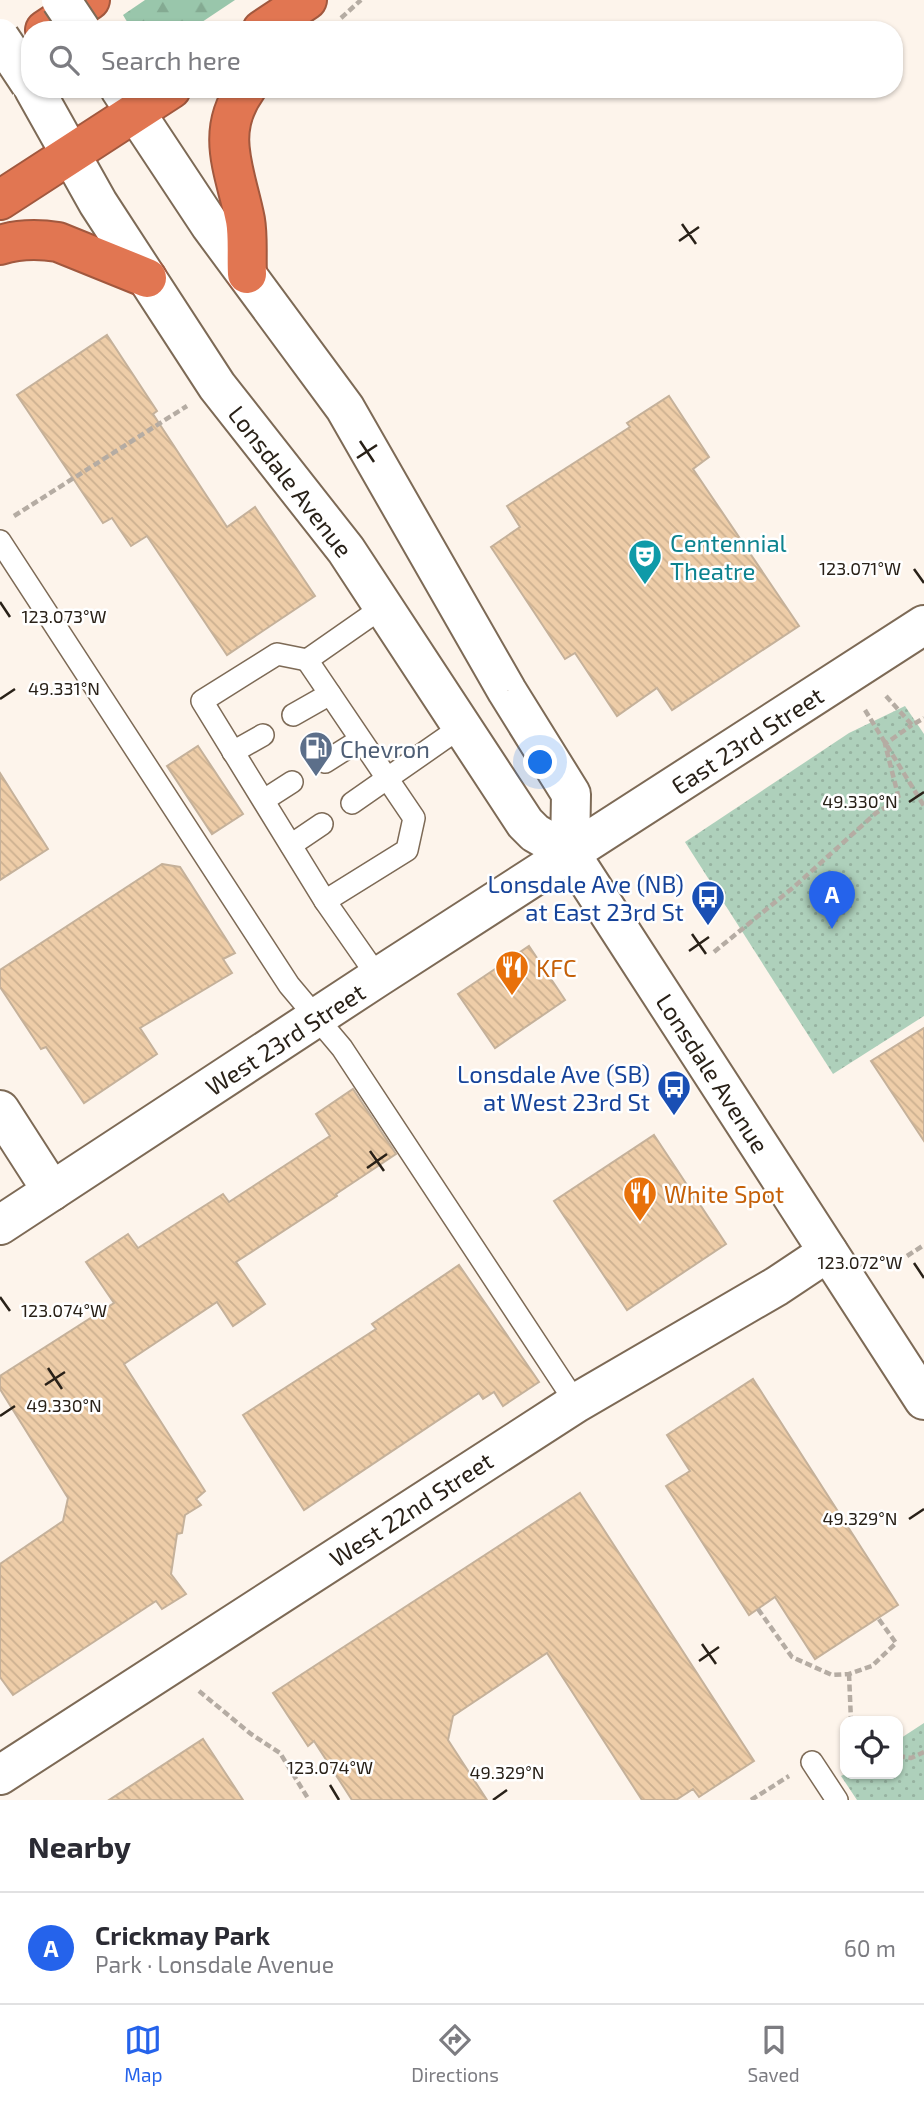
<!DOCTYPE html>
<html lang="en">
<head>
<meta charset="utf-8">
<style>
	:root { --surface:#fff; --page:#f2f2f3; --text:#2b2b33; --muted:#7c7c81; --line:#e1e1e2; --accent:#2563eb }
	body { margin:0; font-family:"Exo 2",sans-serif; background:var(--page); color:var(--text) }
	.controls { position:absolute; right:21px; bottom:21px; display:grid; overflow:hidden; border-radius:14px; box-shadow:0 2px 5px #0004 }
	.controls button { width:63px; height:63px; display:grid; place-items:center; padding:0; border:0; border-bottom:2px solid var(--line); background:var(--surface); color:var(--text); font:35px sans-serif }
	.you { position:absolute; left:541px; top:763px; width:24px; height:24px; margin:-18px; border:5px solid #fff; border-radius:50%; background:#1a73e8; box-shadow:0 0 0 10px #1a73e833 }
	.badge { display:grid; place-items:center; width:46px; height:46px; border-radius:50%; background:var(--accent); color:#fff; font-size:23px; font-weight:700 }
	.pin { position:absolute; translate:-50% -58px; filter:drop-shadow(0 2px 4px #0008) }
	.pin::after { content:''; position:absolute; top:37px; width:24px; height:21px; background:inherit; clip-path:polygon(0 0,100% 0,50% 100%) }
	.list { margin:0; padding:0; list-style:none }
	h2 { display:flex; justify-content:space-between; align-items:center; height:91px; margin:0; padding:0 28px; font-size:30px }
	h2 small { font-size:23px; font-weight:400; color:var(--muted) }
	.list li { display:grid; grid-template-columns:46px 1fr auto; gap:21px; align-items:center; box-sizing:border-box; height:112px; padding:0 28px; border-top:2px solid var(--line) }
	.list b { display:block; font-size:26px; white-space:nowrap }
	.list p { margin:0; font-size:23px; white-space:nowrap; color:var(--muted) }
	.list em { font-size:23px; font-style:normal; color:var(--muted) }
	.icon { flex:none; width:38px; height:38px; fill:none; stroke:currentColor; stroke-width:2; stroke-linecap:round; stroke-linejoin:round }
	.map { position:relative; flex:none; width:924px; height:1800px; overflow:hidden }
	.search { position:absolute; background:var(--surface); box-shadow:0 2px 5px #0004; left:21px; right:21px; top:21px; height:77px; display:flex; align-items:center; gap:18px; box-sizing:border-box; padding:0 24px; border-radius:28px; color:var(--muted); font-size:26px }
	.sheet { height:203px; background:var(--surface) }
	nav { display:flex; justify-content:space-around; align-items:center; box-sizing:border-box; height:98px; border-top:2px solid var(--line); background:var(--surface); font-size:19px; color:var(--muted) }
	nav a { display:grid; justify-items:center; gap:4px }
	nav .on { color:var(--accent) }
	.map>svg:first-child { display:block }
	.grass { fill:url(#grass-dots) }
	.forest { fill:url(#forest-firs) }
	.building { fill:url(#building-back-hatch); stroke:#c5b19a; stroke-width:2 }
	.lines { fill:none; stroke-linecap:round; stroke-linejoin:round }
	.service-casing { stroke:#7d6a56; stroke-width:24 }
	.minor-casing { stroke:#7d6a56; stroke-width:42 }
	.tertiary-casing { stroke:#7d6a56; stroke-width:42 }
	.secondary-casing { stroke:#7d6a56; stroke-width:42 }
	.motorway-casing { stroke:#a1583e; stroke-width:42 }
	.path { stroke:#b5aca3; stroke-width:4.5; stroke-dasharray:7 3.5; stroke-linecap:butt }
	.service { stroke:#fff; stroke-width:21 }
	.minor { stroke:#fff; stroke-width:38 }
	.tertiary { stroke:#fff; stroke-width:38 }
	.secondary { stroke:#fff; stroke-width:38 }
	.motorway { stroke:#e17652; stroke-width:38 }
	.secondary-bridge-casing { stroke:#7d6a56; stroke-width:42; stroke-linecap:butt }
	.secondary-bridge { stroke:#fff; stroke-width:38 }
	.ticks { fill:none; stroke:#292118; stroke-width:2.5 }
	.labels { text-anchor:middle; dominant-baseline:central; stroke-width:5; stroke-linejoin:round; paint-order:stroke }
	.street-label { font-size:24px; fill:#292118; stroke:#fff }
	.culture-label { font-size:24px; fill:#0d838f; stroke:#fff; text-anchor:start }
	.service-label { font-size:24px; fill:#4e5e75; stroke:#fff; text-anchor:start }
	.transit-label { font-size:24px; fill:#164399; stroke:#fff; text-anchor:end }
	.food-label { font-size:24px; fill:#c56008; stroke:#fff; text-anchor:start }
	.ticks-label { font-size:18px; text-anchor:middle; fill:#292118; stroke:#fff; stroke-width:5; stroke-linejoin:round; paint-order:stroke }
</style>
</head>
<body>
<div class="map">
<svg width="924" height="1800" viewBox="0 0 924 1800">
	<defs>
		<pattern id="grass-dots" width="8" height="8" patternUnits="userSpaceOnUse" patternTransform="scale(1.75)"><rect width="8" height="8" fill="#aed0bb"/><path d="M2 2h.1M6 6h.1" fill="none" stroke="#96b2a0" stroke-width="1.8" stroke-linecap="round"/></pattern>
		<pattern id="forest-firs" width="22" height="20" patternUnits="userSpaceOnUse" patternTransform="scale(1.75)"><rect width="22" height="20" fill="#99c6ab"/><path d="M5 1l3.5 6h-7zM16 11l3.5 6h-7z" fill="#84aa92"/></pattern>
		<pattern id="building-back-hatch" width="6" height="6" patternUnits="userSpaceOnUse" patternTransform="scale(1.75)"><rect width="6" height="6" fill="#eecda8"/><path d="M-1 5l2 2M0 0l6 6M5-1l2 2" fill="none" stroke="#ccb090"/></pattern>
	</defs>
	<rect width="100%" height="100%" fill="#fdf4eb"/>
	<!-- grass -->
	<g class="grass">
		<polygon points="905,706 924,734 924,1016 833,1074 685,842 849,733"/>
		<polygon points="924,1723 924,1800 857,1800 841,1776 845,1774 898,1774 898,1740"/>
	</g>
	<!-- forest -->
	<polygon class="forest" points="145,0 235,0 190,30 132,30 123,15"/>
	<!-- building -->
	<g class="building">
		<polygon points="107,335 157,411 153,414 227,527 255,507 315,596 227,655 147,536 131,546 112,518 103,523 17,395"/>
		<polygon points="669,396 709,457 693,469 799,626 672,710 657,688 617,716 575,653 565,659 491,547 520,527 507,506 630,427 627,423"/>
		<polygon points="198,746 243,814 212,834 167,766"/>
		<polygon points="0,773 48,849 0,880"/>
		<polygon points="162,864 180,867 235,953 223,959 232,973 140,1028 157,1054 84,1103 46,1047 41,1049 0,987 0,970"/>
		<polygon points="529,946 565,1000 495,1048 458,994"/>
		<polygon points="924,1028 924,1141 871,1061"/>
		<polygon points="353,1089 396,1154 336,1194 337,1196 236,1262 265,1304 233,1326 217,1302 124,1364 205,1491 196,1499 201,1505 185,1515 182,1533 177,1534 171,1574 186,1594 162,1609 156,1601 13,1695 0,1677 0,1564 63,1521 68,1498 0,1389 0,1376 114,1303 86,1262 128,1234 138,1248 223,1194 229,1202 330,1136 316,1114"/>
		<polygon points="654,1135 726,1244 627,1310 554,1201"/>
		<polygon points="459,1265 539,1382 503,1406 494,1392 483,1399 479,1393 304,1510 243,1415 376,1329 372,1324"/>
		<polygon points="753,1379 898,1605 815,1659 775,1597 749,1615 666,1486 690,1471 667,1435"/>
		<polygon points="580,1493 754,1761 699,1797 693,1789 676,1800 642,1800 547,1653 453,1716 448,1740 487,1800 352,1800 314,1741 308,1746 273,1693"/>
		<polygon points="203,1739 243,1800 109,1800"/>
	</g>
	<g class="lines">
		<!-- service casing -->
		<g class="service-casing">
			<g id="service">
				<polyline points="0,541 289,985 342,1048 576,1403"/>
				<polyline points="307,660 414,818 407,850 325,901"/>
				<polyline points="293,715 330,694"/>
				<polyline points="233,752 263,735"/>
				<polyline points="325,762 360,740"/>
				<polyline points="264,800 292,782"/>
				<polyline points="352,803 461,727"/>
				<polyline points="291,845 322,824"/>
				<polyline points="378,977 325,901 202,701 277,654 307,660 383,607"/>
				<polyline points="812,1762 837,1800"/>
			</g>
		</g>
		<!-- minor casing -->
		<g class="minor-casing">
			<g id="minor">
				<polyline points="0,1110 52,1191"/>
				<polyline points="0,1775 576,1403 777,1286 828,1252"/>
			</g>
		</g>
		<!-- tertiary casing -->
		<g class="tertiary-casing">
			<polyline id="tertiary" points="0,1225 378,977 924,625"/>
		</g>
		<!-- secondary casing -->
		<g class="secondary-casing">
			<g id="secondary">
				<polyline points="34,89 98,203 217,386 346,550 525,823 535,833 570,853 924,1400"/>
				<polyline points="120,89 210,225 345,408 507,691 571,794 570,853"/>
			</g>
		</g>
		<!-- motorway casing -->
		<g class="motorway-casing">
			<g id="motorway">
				<polyline points="45,30 90,0"/>
				<polyline points="262,30 307,0"/>
				<path d="M246 89C214 133 236 173 245 220 248 237 246 257 247 274"/>
				<polyline points="0,200 171,89"/>
				<path d="M0 245C19 239 38 239 58 242L147 278"/>
			</g>
		</g>
		<!-- path -->
		<g class="path">
			<polyline points="341,18 361,0"/>
			<polyline points="14,516 187,406"/>
			<polyline points="886,696 912,725 924,718"/>
			<polyline points="865,710 924,806"/>
			<polyline points="714,952 795,886 876,813 899,799 885,744 912,725"/>
			<polyline points="907,1256 924,1245"/>
			<polyline points="758,1609 792,1657 832,1675 849,1674 872,1666 896,1643 878,1618"/>
			<polyline points="849,1674 851,1721"/>
			<polyline points="199,1691 251,1734 280,1753 309,1800"/>
			<polyline points="898,1756 911,1758 924,1752"/>
			<polyline points="751,1800 789,1776"/>
		</g>
		<!-- service -->
		<use href="#service" class="service"/>
		<!-- minor -->
		<use href="#minor" class="minor"/>
		<!-- tertiary -->
		<use href="#tertiary" class="tertiary"/>
		<!-- secondary -->
		<use href="#secondary" class="secondary"/>
		<!-- motorway -->
		<use href="#motorway" class="motorway"/>
		<!-- secondary-bridge casing -->
		<g class="secondary-bridge-casing">
			<g id="secondary-bridge">
				<polyline points="61,0 81,30"/>
				<polyline points="0,38 30,83"/>
			</g>
		</g>
		<!-- secondary-bridge -->
		<use href="#secondary-bridge" class="secondary-bridge"/>
	</g>
	<!-- ticks -->
	<path class="ticks" d="M682 224 696 244M679 241 699 227M360 441 374 462M357 458 377 445M914 569 924 583M0 602 10 617M0 699 15 689M909 802 924 792M692 934 706 954M689 951 709 937M370 1151 384 1171M367 1168 387 1154M914 1263 924 1278M0 1297 10 1311M48 1368 62 1389M45 1385 65 1372M0 1416 15 1406M909 1519 924 1509M702 1644 716 1664M699 1661 719 1647M330 1785 339 1800M493 1800 507 1790"/>
	<!-- icons -->
	<defs>
		<g id="theatre-pin" transform="scale(1.75)"><path d="M0 17L-7.5 6A9.5 9.5 0 1 1 7.5 6Z" fill="#0f9aa8" stroke="#fff"/><path d="M-5-5.5Q0-4 5-5.5V0Q5 5 0 6Q-5 5-5 0ZM-3.3-2.5H-1v1.5H-3.3ZM1-2.5H3.3v1.5H1ZM-2.8 1Q0 5.5 2.8 1Z" fill="#fff"/></g>
		<g id="fuel-pin" transform="scale(1.75)"><path d="M0 17L-7.5 6A9.5 9.5 0 1 1 7.5 6Z" fill="#5c6f8a" stroke="#fff"/><path d="M-5.5-6h7V0h2V4h1.3V-2.5L3-4.5l.8-.8L6-3V5H2.5V1h-1V6h-7ZM-4.2-4.7v3.2H.2V-4.7Z" fill="#fff"/></g>
		<g id="bus-pin" transform="scale(1.75)"><path d="M0 17L-7.5 6A9.5 9.5 0 1 1 7.5 6Z" fill="#1a4fb4" stroke="#fff"/><path d="M-5-6H5V4H4V6H2V4H-2V6H-4V4H-5ZM-3.5-4V0h7V-4ZM-3.5 1.2v1.5H-2V1.2ZM2 1.2v1.5H3.5V1.2Z" fill="#fff"/></g>
		<g id="restaurant-pin" transform="scale(1.75)"><path d="M0 17L-7.5 6A9.5 9.5 0 1 1 7.5 6Z" fill="#e8710a" stroke="#fff"/><path d="M-5-6h1v4h1v-4h1v4h1v-4h1v5L-1.5 .5V6h-2V.5L-5-1ZM5-6V6H3V1.5H1.5Q1.5-4 5-6Z" fill="#fff"/></g>
	</defs>
	<g fill-rule="evenodd">
		<use href="#theatre-pin" x="645" y="556"/>
		<use href="#fuel-pin" x="316" y="748"/>
		<use href="#bus-pin" x="708" y="897"/>
		<use href="#restaurant-pin" x="512" y="967"/>
		<use href="#bus-pin" x="674" y="1087"/>
		<use href="#restaurant-pin" x="640" y="1193"/>
	</g>
	<g class="labels">
		<!-- street labels -->
		<g class="street-label">
			<text transform="translate(291 481) rotate(52)">Lonsdale Avenue</text>
			<text transform="translate(747 740) rotate(-33)">East 23rd Street</text>
			<text transform="translate(285 1039) rotate(-33)">West 23rd Street</text>
			<text transform="translate(713 1073) rotate(57)">Lonsdale Avenue</text>
			<text transform="translate(411 1509) rotate(-33)">West 22nd Street</text>
		</g>
		<!-- culture labels -->
		<g class="culture-label">
			<text x="670" y="542">Centennial<tspan x="670" dy="28">Theatre</tspan></text>
		</g>
		<!-- service labels -->
		<g class="service-label">
			<text x="340" y="748">Chevron</text>
		</g>
		<!-- transit labels -->
		<g class="transit-label">
			<text x="684" y="883">Lonsdale Ave (NB)<tspan x="684" dy="28">at East 23rd St</tspan></text>
			<text x="650" y="1073">Lonsdale Ave (SB)<tspan x="650" dy="28">at West 23rd St</tspan></text>
		</g>
		<!-- food labels -->
		<g class="food-label">
			<text x="536" y="967">KFC</text>
			<text x="664" y="1193">White Spot</text>
		</g>
	</g>
	<g class="ticks-label">
		<text x="860" y="575">123.071°W</text>
		<text x="64" y="623">123.073°W</text>
		<text x="64" y="695">49.331°N</text>
		<text x="860" y="808">49.330°N</text>
		<text x="860" y="1269">123.072°W</text>
		<text x="64" y="1317">123.074°W</text>
		<text x="64" y="1412">49.330°N</text>
		<text x="860" y="1525">49.329°N</text>
		<text x="330" y="1774">123.074°W</text>
		<text x="507" y="1779">49.329°N</text>
	</g>
</svg>
<div class="controls">
<button><svg class="icon" aria-label="locate" viewBox="0 0 24 24"><circle cx="12" cy="12" r="6"/><path d="M12 2v4M12 18v4M2 12h4M18 12h4"/></svg></button>
</div>
<div class="you"></div>
<div class="pin badge" style="left:832px;top:929px">A</div>
<div class="search"><svg class="icon" aria-label="search" viewBox="0 0 24 24"><circle cx="10" cy="10" r="6"/><path d="M15 15l6 6"/></svg>Search here</div>
</div>
<section class="sheet">
<h2>Nearby<small></small></h2>
<ul class="list">
<li><span class="badge">A</span><div><b>Crickmay Park</b><p>Park · Lonsdale Avenue</p></div><em>60 m</em></li>
</ul>
</section>
<nav>
<a class="on"><svg class="icon" aria-label="map" viewBox="0 0 24 24"><path d="M3 6l6-2 6 2 6-2v14l-6 2-6-2-6 2zM9 4v14M15 6v14"/></svg>Map</a>
<a><svg class="icon" aria-label="directions" viewBox="0 0 24 24"><path d="M12 3l9 9-9 9-9-9zM9 14v-3h6M13 9l2 2-2 2"/></svg>Directions</a>
<a><svg class="icon" aria-label="saved" viewBox="0 0 24 24"><path d="M7 4h10v16l-5-4-5 4z"/></svg>Saved</a>
</nav>
</body>
</html>
